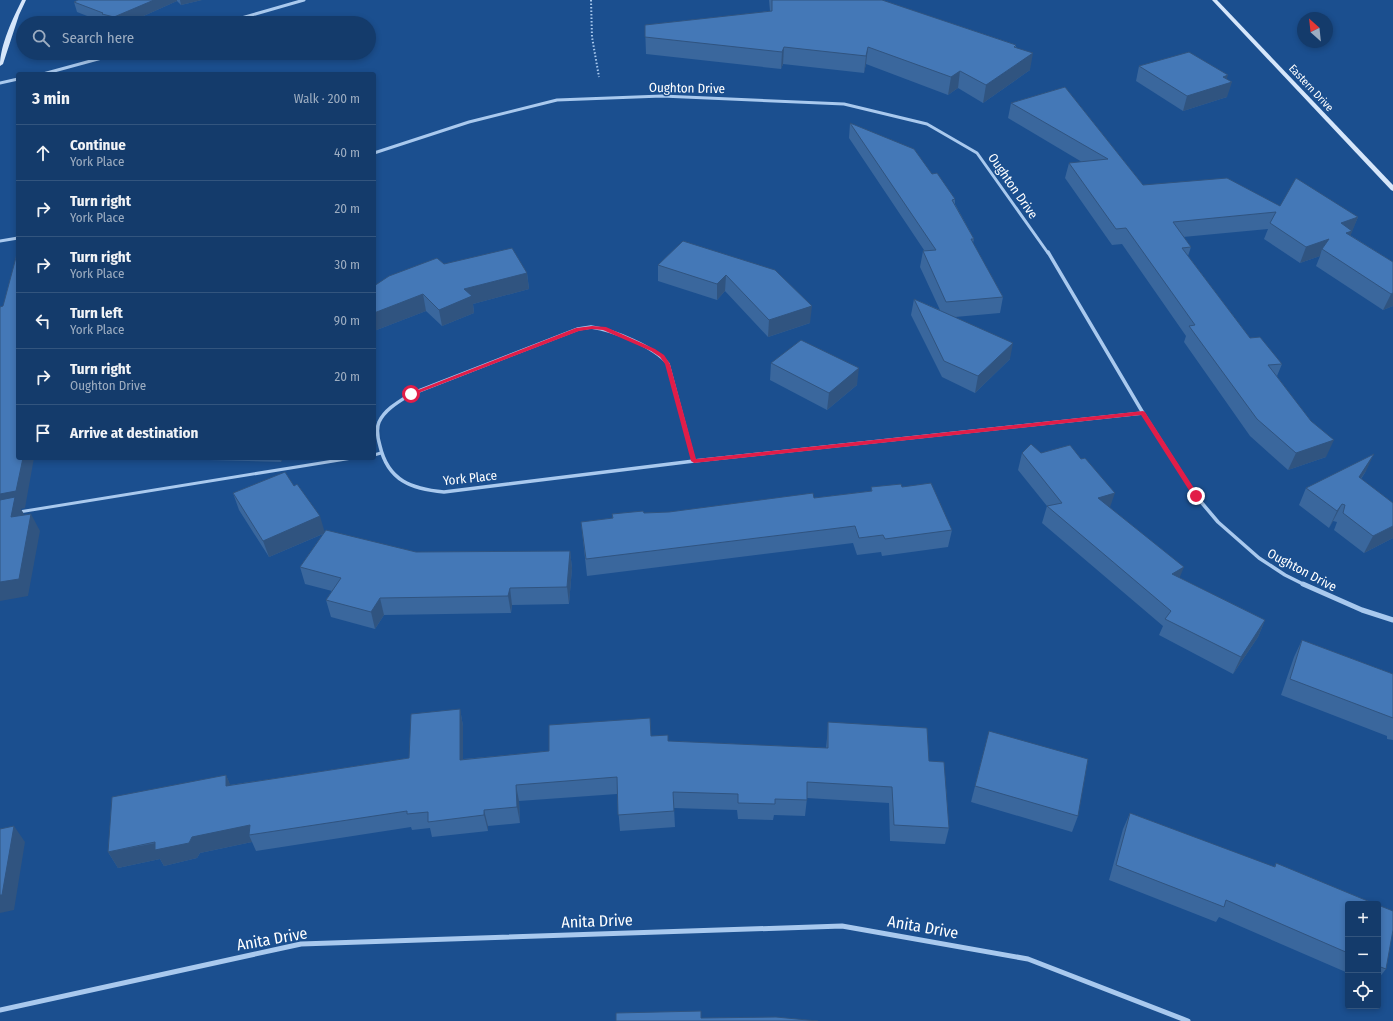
<!DOCTYPE html>
<html lang="en">
<head>
<meta charset="utf-8">
<style>
	:root { --surface:#143b6b; --page:#1d4271; --text:#f1f3f6; --muted:#9dadc1; --line:#33557e }
	body { margin:0; font-family:"Fira Sans Condensed",sans-serif; background:var(--page); color:var(--text) }
	.controls { position:absolute; right:12px; bottom:12px; display:grid; overflow:hidden; border-radius:4px; box-shadow:0 2px 6px #0003 }
	.controls button { width:36px; height:36px; display:grid; place-items:center; padding:0; border:0; border-bottom:1px solid var(--line); background:var(--surface); color:var(--text); font:20px sans-serif }
	.compass { position:absolute; left:1297px; top:12px; width:36px; height:36px; border-radius:50%; background:var(--surface); box-shadow:0 2px 6px #0003; rotate:333deg }
	.stop { position:absolute; width:12px; height:12px; margin:-9px; border:3px solid #e11d48; border-radius:50%; background:#fff }
	.stop.end { background:#e11d48; border-color:#fff; box-shadow:0 1px 4px #0008 }
	.list { margin:0; padding:0; list-style:none }
	h2 { display:flex; justify-content:space-between; align-items:center; height:52px; margin:0; padding:0 16px; font-size:17px }
	h2 small { font-size:13px; font-weight:400; color:var(--muted) }
	.list li { display:grid; grid-template-columns:26px 1fr auto; gap:12px; align-items:center; box-sizing:border-box; height:56px; padding:0 16px; border-top:1px solid var(--line) }
	.list b { display:block; font-size:15px; white-space:nowrap }
	.list p { margin:0; font-size:13px; white-space:nowrap; color:var(--muted) }
	.list em { font-size:13px; font-style:normal; color:var(--muted) }
	.icon { flex:none; width:22px; height:22px; fill:none; stroke:currentColor; stroke-width:2; stroke-linecap:round; stroke-linejoin:round }
	.map { position:relative; flex:none; width:1393px; height:1021px; overflow:hidden }
	.search { position:absolute; background:var(--surface); box-shadow:0 2px 6px #0003; left:16px; top:16px; width:360px; height:44px; display:flex; align-items:center; gap:10px; box-sizing:border-box; padding:0 14px; border-radius:22px; color:var(--muted); font-size:15px }
	.panel { position:absolute; background:var(--surface); box-shadow:0 2px 6px #0003; left:16px; top:72px; width:360px; height:388px; border-radius:4px }
	.map>svg:first-child { display:block }
	.lines { fill:none; stroke-linecap:round; stroke-linejoin:round }
	.path { stroke:#a9c9ee; stroke-width:2; stroke-dasharray:1.5 2; stroke-linecap:butt }
	.lane { stroke:#a9c9ee; stroke-width:3 }
	.street-far2 { stroke:#a9c9ee; stroke-width:3 }
	.street-far1 { stroke:#a9c9ee; stroke-width:3.5 }
	.street { stroke:#a9c9ee; stroke-width:5 }
	.secondary { fill:#d6e6fa; fill-rule:evenodd }
	.wall { fill:#3a679d }
	.shaded-wall { fill:#305480 }
	.building { fill:#4478b7; stroke:#305480 }
	.route { fill:#e11d48 }
	.labels { text-anchor:middle; dominant-baseline:central; stroke-width:3; stroke-linejoin:round; paint-order:stroke }
	.far-street-label { font-size:11px; fill:#fff; stroke:#1b4f8f }
	.street-label { font-size:13px; fill:#fff; stroke:#1b4f8f }
	.near-street-label { font-size:16px; fill:#fff; stroke:#1b4f8f }
</style>
</head>
<body>
<div class="map">
<svg width="1393" height="1021" viewBox="0 0 1393 1021">
	<rect width="100%" height="100%" fill="#1b4f8f"/>
	<g class="lines">
		<!-- path -->
		<polyline class="path" points="591,0 592,37 599,77"/>
		<!-- lane -->
		<g class="lane">
			<polyline points="374,455 381,453"/>
			<polyline points="19,512 352,458"/>
		</g>
		<!-- street-far2 -->
		<g class="street-far2">
			<polyline points="224,23 304,0"/>
			<polyline points="43,74 120,53"/>
			<polyline points="0,83 18,79"/>
			<polyline points="374,153 469,122 557,100 662,96 844,104 927,124 977,153 1048,253"/>
			<polyline points="0,241 18,238"/>
		</g>
		<!-- street-far1 -->
		<g class="street-far1">
			<polyline points="1048,252 1143,413 1196,496 1218,522 1259,558 1285,575 1305,585"/>
			<path d="M591 327C613 330 655 347 668 364L694 461 444 492C412 489 388 481 380 446 378 439 376 429 379 422 385 409 400 401 411 394L578 329Z"/>
			<polyline points="694,461 1143,413"/>
		</g>
		<!-- street -->
		<g class="street">
			<polyline points="1303,584 1362,610 1393,620"/>
			<polyline points="0,1010 301,944 842,926 1028,959 1188,1021"/>
		</g>
		<!-- secondary -->
		<g class="secondary">
			<path d="M22 0H26L19 15 3 64 0 66C0 45 13 18 22 0Z"/>
			<polygon points="1212,0 1217,0 1393,185 1393,191 1391,190"/>
		</g>
	</g>
	<!-- wall -->
	<g class="wall">
		<polygon points="78,0 202,0 181,5 177,1 128,23 105,23 77,12 74,2"/>
		<polygon points="769,0 882,0 1016,45 1016,47 1030,70 983,103 958,88 948,95 866,64 864,73 783,64 781,69 646,54 645,25 770,11"/>
		<polygon points="1139,66 1227,79 1227,97 1183,111 1136,81"/>
		<polygon points="1065,87 1143,185 1280,206 1358,217 1350,235 1393,262 1393,306 1383,310 1316,266 1320,256 1300,263 1264,239 1268,229 1183,237 1191,247 1188,256 1250,338 1282,364 1277,376 1326,457 1288,470 1250,436 1184,342 1186,336 1122,244 1112,245 1065,178 1069,163 1082,162 1008,118 1011,103"/>
		<polygon points="850,123 932,174 955,199 955,204 974,239 973,243 1003,297 1000,313 955,317 1010,359 975,393 942,377 911,315 914,299 940,310 920,267 923,251 924,250 849,138"/>
		<polygon points="683,241 810,323 768,337 725,291 717,300 658,281 658,265"/>
		<polygon points="444,264 527,273 529,289 473,304 474,313 442,326 426,311 374,331 374,286"/>
		<polygon points="771,363 857,385 827,410 770,380"/>
		<polygon points="1022,453 1110,508 1180,578 1265,620 1258,637 1233,674 1159,635 1163,626 1042,523 1047,506 1018,470"/>
		<polygon points="208,458 283,458 281,462 209,460"/>
		<polygon points="1366,471 1361,479 1393,503 1393,538 1364,553 1334,530 1337,522 1333,521 1329,528 1299,505 1306,488"/>
		<polygon points="871,487 902,487 952,530 948,547 882,556 881,552 857,555 853,543 587,576 581,522 612,518 612,514 644,513 669,512 814,498 871,491"/>
		<polygon points="233,493 324,533 416,552 570,551 572,568 569,604 512,605 511,613 384,615 375,629 331,617 326,600 332,591 305,584 300,567 323,534 269,557 239,510"/>
		<polygon points="1302,640 1393,674 1393,740 1387,739 1387,736 1281,695 1294,657"/>
		<polygon points="460,709 463,726 463,759 549,751 651,736 668,741 826,748 827,738 828,722 929,761 949,828 945,844 890,841 889,803 807,798 805,816 774,815 773,820 738,819 737,810 674,808 675,827 620,831 617,794 519,801 520,823 488,826 488,831 432,837 430,828 412,830 411,827 256,851 252,842 200,853 197,858 164,866 160,859 118,868 108,852 226,775 230,785 409,758"/>
		<polygon points="985,747 1078,816 1072,832 971,802"/>
		<polygon points="1130,813 1274,867 1276,863 1348,904 1348,973 1219,917 1216,922 1109,880 1123,829"/>
		<polygon points="1378,966 1386,969 1378,979"/>
	</g>
	<!-- shaded-wall -->
	<g class="shaded-wall">
		<polygon points="154,0 177,0 177,1 128,23 116,23 114,17"/>
		<polygon points="180,0 202,0 181,5"/>
		<polygon points="784,47 783,64 781,69 782,52"/>
		<polygon points="868,47 866,64 864,73 866,56"/>
		<polygon points="1033,53 1030,70 983,103 986,85"/>
		<polygon points="960,71 958,88 948,95 951,77"/>
		<polygon points="1228,75 1225,84 1232,82 1227,97 1183,111 1187,96 1223,77"/>
		<polygon points="1358,217 1346,247 1341,223"/>
		<polygon points="1329,239 1322,249 1320,256 1300,263 1306,247"/>
		<polygon points="527,273 529,289 473,304 474,313 442,326 439,310 464,289"/>
		<polygon points="726,275 725,291 717,300 717,284"/>
		<polygon points="1393,293 1393,306 1383,310 1391,294"/>
		<polygon points="423,294 426,311 374,331 374,313"/>
		<polygon points="812,306 810,323 768,337 769,320"/>
		<polygon points="1013,343 1010,359 975,393 978,376"/>
		<polygon points="859,368 857,385 827,410 829,393"/>
		<polygon points="1334,440 1326,457 1288,470 1296,453"/>
		<polygon points="1374,454 1366,471 1350,494 1359,477"/>
		<polygon points="23,458 34,458 25,508 21,509 24,514 20,534 0,512 0,494"/>
		<polygon points="280,458 283,458 281,462"/>
		<polygon points="1115,493 1109,510 1098,498"/>
		<polygon points="1342,504 1333,521 1329,528 1337,511"/>
		<polygon points="31,514 40,531 28,596 0,601 0,582"/>
		<polygon points="320,516 325,533 269,557 263,541"/>
		<polygon points="1393,526 1393,538 1364,553 1373,536"/>
		<polygon points="570,551 572,568 569,604 567,587"/>
		<polygon points="1184,567 1177,584 1172,574"/>
		<polygon points="510,588 512,605 511,613 508,596"/>
		<polygon points="380,598 384,615 375,629 371,612"/>
		<polygon points="1265,620 1258,637 1233,674 1241,657"/>
		<polygon points="460,709 463,726 463,776 460,760"/>
		<polygon points="226,775 233,791 226,786"/>
		<polygon points="516,785 519,801 520,823 517,807"/>
		<polygon points="484,810 488,826 488,831 484,815"/>
		<polygon points="250,825 249,835 252,842 200,853 197,858 164,866 160,859 118,868 108,852"/>
		<polygon points="14,826 25,842 14,910 0,913 0,895"/>
	</g>
	<!-- building -->
	<g class="building">
		<polygon points="78,0 154,0 114,17 102,14 103,13 74,2"/>
		<polygon points="772,0 882,0 1016,45 1014,47 1033,53 986,85 960,71 951,77 868,47 866,56 784,47 782,52 645,37 645,25 772,11"/>
		<polygon points="1189,52 1228,75 1223,77 1232,82 1187,96 1139,66"/>
		<polygon points="142,73 142,74 92,74"/>
		<polygon points="1065,87 1143,185 1227,178 1280,206 1296,178 1358,217 1341,223 1352,231 1346,233 1393,262 1393,293 1391,294 1322,249 1329,239 1306,247 1270,223 1276,212 1173,222 1191,247 1182,248 1250,338 1260,337 1282,364 1268,365 1311,421 1334,440 1296,453 1257,419 1189,326 1195,325 1126,228 1116,229 1069,163 1108,159 1011,103"/>
		<polygon points="850,123 914,149 932,174 937,173 955,199 952,200 974,239 971,239 1003,297 946,302 923,251 936,250"/>
		<polygon points="683,241 775,270 812,306 769,320 726,275 717,284 658,265"/>
		<polygon points="512,248 527,273 464,289 472,296 439,310 423,294 374,313 374,286 389,276 437,258 444,264"/>
		<polygon points="18,250 18,458 23,458 16,491 0,494 0,307 3,306"/>
		<polygon points="914,299 1013,343 978,376 944,361"/>
		<polygon points="801,340 859,368 829,393 771,363"/>
		<polygon points="1031,444 1041,453 1070,445 1081,459 1085,458 1115,493 1098,498 1184,567 1172,574 1265,620 1241,657 1165,619 1171,611 1047,506 1062,503 1022,453"/>
		<polygon points="1374,454 1359,477 1393,503 1393,526 1373,536 1343,513 1345,505 1342,504 1337,511 1306,488"/>
		<polygon points="285,472 294,486 297,484 320,516 263,541 233,493"/>
		<polygon points="931,483 952,530 885,539 883,535 859,538 855,526 586,559 581,522 613,518 612,514 643,511 644,513 669,512 813,493 814,498 872,491 871,487 901,484 902,487"/>
		<polygon points="15,497 11,517 31,514 19,579 0,582 0,500"/>
		<polygon points="326,530 416,552 570,551 567,587 510,588 508,596 380,598 371,612 326,600 341,578 300,567"/>
		<polygon points="1302,640 1393,674 1393,718 1290,679"/>
		<polygon points="460,709 460,760 549,751 549,725 650,718 651,736 668,735 668,741 828,748 828,722 927,728 929,761 944,762 949,828 894,825 892,787 807,782 807,800 775,799 775,804 738,803 738,794 673,792 674,811 618,815 617,777 516,785 517,807 484,810 484,815 428,822 428,812 407,814 407,811 249,835 250,825 192,837 189,843 155,850 155,842 108,852 112,797 226,775 226,786 409,758 411,714"/>
		<polygon points="989,731 1088,759 1078,816 975,786"/>
		<polygon points="1130,813 1275,867 1276,863 1375,904 1348,904 1348,953 1226,900 1224,907 1116,865"/>
		<polygon points="14,826 2,895 0,895 0,829"/>
		<polygon points="1378,905 1393,911 1393,930 1386,969 1378,966"/>
		<polygon points="701,1011 701,1018 776,1017 818,1021 616,1021 616,1013"/>
	</g>
	<!-- route -->
	<polygon class="route" points="592,326 606,327 655,349 664,355 670,364 696,459 1143,411 1145,412 1199,496 1198,498 1194,498 1141,415 694,463 691,461 665,364 660,357 651,351 603,330 592,329 579,331 413,395 408,394 576,328"/>
	<g class="labels">
		<!-- far-street labels -->
		<g class="far-street-label">
			<text transform="translate(1311 88) rotate(47)">Eastern Drive</text>
		</g>
		<!-- street labels -->
		<g class="street-label">
			<text transform="translate(687 88) rotate(1)">Oughton Drive</text>
			<text transform="translate(1013 186) rotate(55)">Oughton Drive</text>
			<text transform="translate(470 478) rotate(-6)">York Place</text>
			<text transform="translate(1302 570) rotate(28)">Oughton Drive</text>
		</g>
		<!-- near-street labels -->
		<g class="near-street-label">
			<text transform="translate(597 921) rotate(-2)">Anita Drive</text>
			<text transform="translate(923 927) rotate(10)">Anita Drive</text>
			<text transform="translate(272 939) rotate(-10)">Anita Drive</text>
		</g>
	</g>
</svg>
<div class="controls">
<button>+</button>
<button>−</button>
<button><svg class="icon" aria-label="locate" viewBox="0 0 24 24"><circle cx="12" cy="12" r="6"/><path d="M12 2v4M12 18v4M2 12h4M18 12h4"/></svg></button>
</div>
<svg class="compass" viewBox="-18 -18 36 36"><path d="M0-13l5 13h-10z" fill="#e53935"/><path d="M0 13l5-13h-10z" fill="#9dadc1"/></svg>
<div class="stop" style="left:411px;top:394px"></div>
<div class="stop end" style="left:1196px;top:496px"></div>
<div class="search"><svg class="icon" aria-label="search" viewBox="0 0 24 24"><circle cx="10" cy="10" r="6"/><path d="M15 15l6 6"/></svg>Search here</div>
<section class="panel">
<h2>3 min<small>Walk · 200 m</small></h2>
<ul class="list">
<li><svg class="icon" aria-label="ahead" viewBox="0 0 24 24"><path d="M12 20V5M6 11l6-6 6 6"/></svg><div><b>Continue</b><p>York Place</p></div><em>40 m</em></li>
<li><svg class="icon" aria-label="right" viewBox="0 0 24 24"><path d="M7 20v-9h11M14 6l5 5-5 5"/></svg><div><b>Turn right</b><p>York Place</p></div><em>20 m</em></li>
<li><svg class="icon" aria-label="right" viewBox="0 0 24 24"><path d="M7 20v-9h11M14 6l5 5-5 5"/></svg><div><b>Turn right</b><p>York Place</p></div><em>30 m</em></li>
<li><svg class="icon" aria-label="left" viewBox="0 0 24 24"><path d="M17 20v-9H6M10 6l-5 5 5 5"/></svg><div><b>Turn left</b><p>York Place</p></div><em>90 m</em></li>
<li><svg class="icon" aria-label="right" viewBox="0 0 24 24"><path d="M7 20v-9h11M14 6l5 5-5 5"/></svg><div><b>Turn right</b><p>Oughton Drive</p></div><em>20 m</em></li>
<li><svg class="icon" aria-label="arrive" viewBox="0 0 24 24"><path d="M6 21V4h12l-3 4 3 4H6"/></svg><div><b>Arrive at destination</b></div></li>
</ul>
</section>
</div>
</body>
</html>
